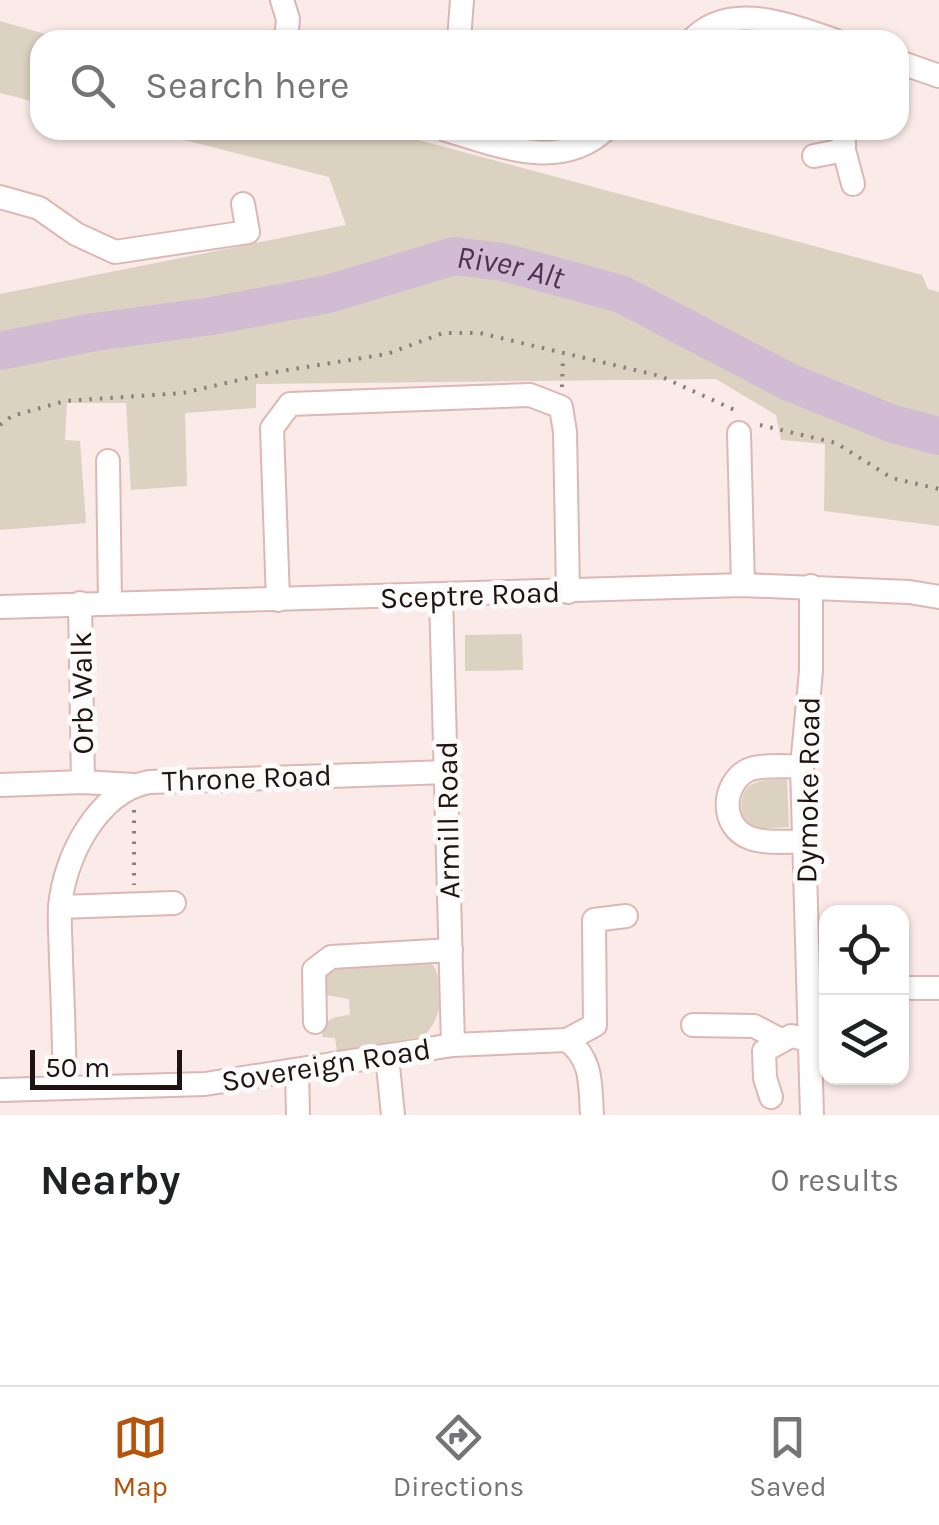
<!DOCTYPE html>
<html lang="en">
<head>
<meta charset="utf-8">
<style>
	:root { --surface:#fff; --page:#f2f2f2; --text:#202124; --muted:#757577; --line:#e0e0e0; --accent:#b45309 }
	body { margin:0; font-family:Karla,sans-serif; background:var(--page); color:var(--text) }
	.controls { position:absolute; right:30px; bottom:30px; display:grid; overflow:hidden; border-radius:20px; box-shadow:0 2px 8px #0004 }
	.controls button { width:90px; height:90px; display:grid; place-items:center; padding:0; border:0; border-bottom:2px solid var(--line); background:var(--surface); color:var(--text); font:50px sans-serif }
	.scale { position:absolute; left:30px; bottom:25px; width:152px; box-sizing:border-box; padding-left:10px; border:5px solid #1f1211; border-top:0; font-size:28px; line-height:35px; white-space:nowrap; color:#1f1211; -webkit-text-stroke:8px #fbfbfb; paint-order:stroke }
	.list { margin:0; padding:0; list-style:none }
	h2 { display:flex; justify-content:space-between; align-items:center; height:130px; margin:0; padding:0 40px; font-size:42px }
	h2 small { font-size:32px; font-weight:400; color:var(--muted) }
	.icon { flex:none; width:55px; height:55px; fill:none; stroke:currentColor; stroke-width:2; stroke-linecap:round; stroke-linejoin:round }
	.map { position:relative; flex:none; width:939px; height:1115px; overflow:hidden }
	.search { position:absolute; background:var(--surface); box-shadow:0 2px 8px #0004; left:30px; right:30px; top:30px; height:110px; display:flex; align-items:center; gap:25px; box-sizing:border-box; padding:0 35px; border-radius:30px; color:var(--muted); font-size:38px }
	.sheet { height:270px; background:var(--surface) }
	nav { display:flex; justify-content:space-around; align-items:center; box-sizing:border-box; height:140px; border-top:2px solid var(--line); background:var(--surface); font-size:28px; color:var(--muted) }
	nav a { display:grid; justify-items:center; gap:5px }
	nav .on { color:var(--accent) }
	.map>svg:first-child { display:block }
	.green { fill:#dcd2c1 }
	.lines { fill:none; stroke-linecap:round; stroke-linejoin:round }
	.river { stroke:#d2bcd3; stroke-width:38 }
	.minor-casing { stroke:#ddb7b4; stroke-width:26 }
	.path { stroke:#8b7d7b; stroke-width:4; stroke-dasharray:2.5 8; stroke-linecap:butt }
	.minor { stroke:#fff; stroke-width:22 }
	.labels { text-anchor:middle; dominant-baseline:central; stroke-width:10; stroke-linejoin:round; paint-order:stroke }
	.street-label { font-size:30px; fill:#1f1211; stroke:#fbfbfb }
	.water-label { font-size:32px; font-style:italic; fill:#513153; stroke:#fbfbfb }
</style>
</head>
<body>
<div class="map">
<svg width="939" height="1115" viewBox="0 0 939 1115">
	<rect width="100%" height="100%" fill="#faeae8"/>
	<!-- green -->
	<g class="green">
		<polygon points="0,21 66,40 40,40 40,103 0,93"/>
		<polygon points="145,130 381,130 922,275 928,289 939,292 939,526 824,511 825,444 781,440 776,415 716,379 256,384 256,408 185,413 187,486 131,490 126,403 67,403 65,440 80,441 86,523 0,530 0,294 346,225 329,177"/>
		<polygon points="522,634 523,670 465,671 465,635"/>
		<path d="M787 779 789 827 757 829 742 818C737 780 757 780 787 779Z"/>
		<path d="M421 961 433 965C447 987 442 1018 424 1036L337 1051 335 1038 322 1037C325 1018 332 1017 350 1015L349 999 326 995 320 985 328 968Z"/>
	</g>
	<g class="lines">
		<!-- river -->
		<path class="river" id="s1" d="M0 351 95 332 212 316 328 294 454 256 503 262 621 294 789 382 893 424 939 436"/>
		<!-- minor casing -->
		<g class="minor-casing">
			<g id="minor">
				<polyline points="282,0 288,19 286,40"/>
				<polyline points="459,40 462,0"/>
				<path d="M692 40C730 0 789 25 834 40"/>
				<polyline points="899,62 939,76"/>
				<path d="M446 130C498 145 559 172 605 130"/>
				<polyline points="844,130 844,150 853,184"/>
				<polyline points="814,156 844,150"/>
				<polyline points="0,197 39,208 76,234 115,252 248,232 243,204"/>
				<polyline points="739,433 743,585"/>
				<polyline points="108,461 110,603"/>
				<polyline points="811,586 811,671 802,766 812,1115"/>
				<polyline points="441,595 453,1045"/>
				<polyline points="278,600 272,428 290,404 530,395 561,407 565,432 568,592"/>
				<polyline points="80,603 83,782"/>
				<polyline points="0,607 743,585 909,592 939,597"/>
				<path d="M802 766C787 767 762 764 748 770 721 784 720 827 750 838 765 844 789 841 805 842"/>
				<polyline points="0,785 83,782 134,785"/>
				<polyline points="60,907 174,903"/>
				<polyline points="902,988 939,988"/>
				<polyline points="315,1022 314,970 331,957 451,950"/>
				<polyline points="693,1025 754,1026 781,1040"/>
				<polyline points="567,1040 595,1025 594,920 626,916"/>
				<polyline points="387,1056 393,1115"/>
				<polyline points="297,1070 298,1115"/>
				<path d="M65 1087C64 1045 63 1003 61 962 61 944 59 925 60 907 64 858 97 792 149 782L448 772"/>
				<path d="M0 1090 205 1084 453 1045 567 1040C593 1060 590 1084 592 1115"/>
				<polyline points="771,1097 765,1078 764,1051 791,1036 810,1040"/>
			</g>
		</g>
		<!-- path -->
		<g class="path">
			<polyline points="562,387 563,357"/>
			<polyline points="0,425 12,416 65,401 183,393 269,373 387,354 443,333 480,333 660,376 739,412"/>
			<polyline points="760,425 836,443 892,478 939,489"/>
			<polyline points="134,810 134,885"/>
		</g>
		<!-- minor -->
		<use href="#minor" class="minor"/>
	</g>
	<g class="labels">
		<!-- street labels -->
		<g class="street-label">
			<text transform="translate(470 595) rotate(-2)">Sceptre Road</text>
			<text transform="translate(82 693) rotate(-91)">Orb Walk</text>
			<text transform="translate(247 778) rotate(-2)">Throne Road</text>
			<text transform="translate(808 790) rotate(-89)">Dymoke Road</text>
			<text transform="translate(448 820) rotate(-91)">Armill Road</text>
			<text transform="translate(326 1065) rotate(-9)">Sovereign Road</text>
		</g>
		<!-- water labels -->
		<g class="water-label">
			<text stroke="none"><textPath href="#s1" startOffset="522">River Alt</textPath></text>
		</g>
	</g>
</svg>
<div class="controls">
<button><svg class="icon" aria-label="locate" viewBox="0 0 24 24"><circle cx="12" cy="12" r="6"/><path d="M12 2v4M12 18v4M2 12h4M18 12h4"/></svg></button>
<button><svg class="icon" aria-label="layers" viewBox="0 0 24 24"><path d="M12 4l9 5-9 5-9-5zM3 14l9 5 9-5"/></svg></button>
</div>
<div class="scale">50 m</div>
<div class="search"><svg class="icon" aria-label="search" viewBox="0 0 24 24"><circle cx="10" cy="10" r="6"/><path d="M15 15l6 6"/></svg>Search here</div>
</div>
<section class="sheet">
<h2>Nearby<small>0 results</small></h2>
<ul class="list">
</ul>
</section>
<nav>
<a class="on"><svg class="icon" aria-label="map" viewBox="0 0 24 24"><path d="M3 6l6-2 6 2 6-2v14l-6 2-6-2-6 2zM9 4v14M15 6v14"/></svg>Map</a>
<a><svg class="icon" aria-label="directions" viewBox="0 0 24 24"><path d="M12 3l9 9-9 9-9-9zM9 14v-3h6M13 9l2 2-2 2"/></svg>Directions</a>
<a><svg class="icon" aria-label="saved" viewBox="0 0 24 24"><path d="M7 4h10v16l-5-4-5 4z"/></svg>Saved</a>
</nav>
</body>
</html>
